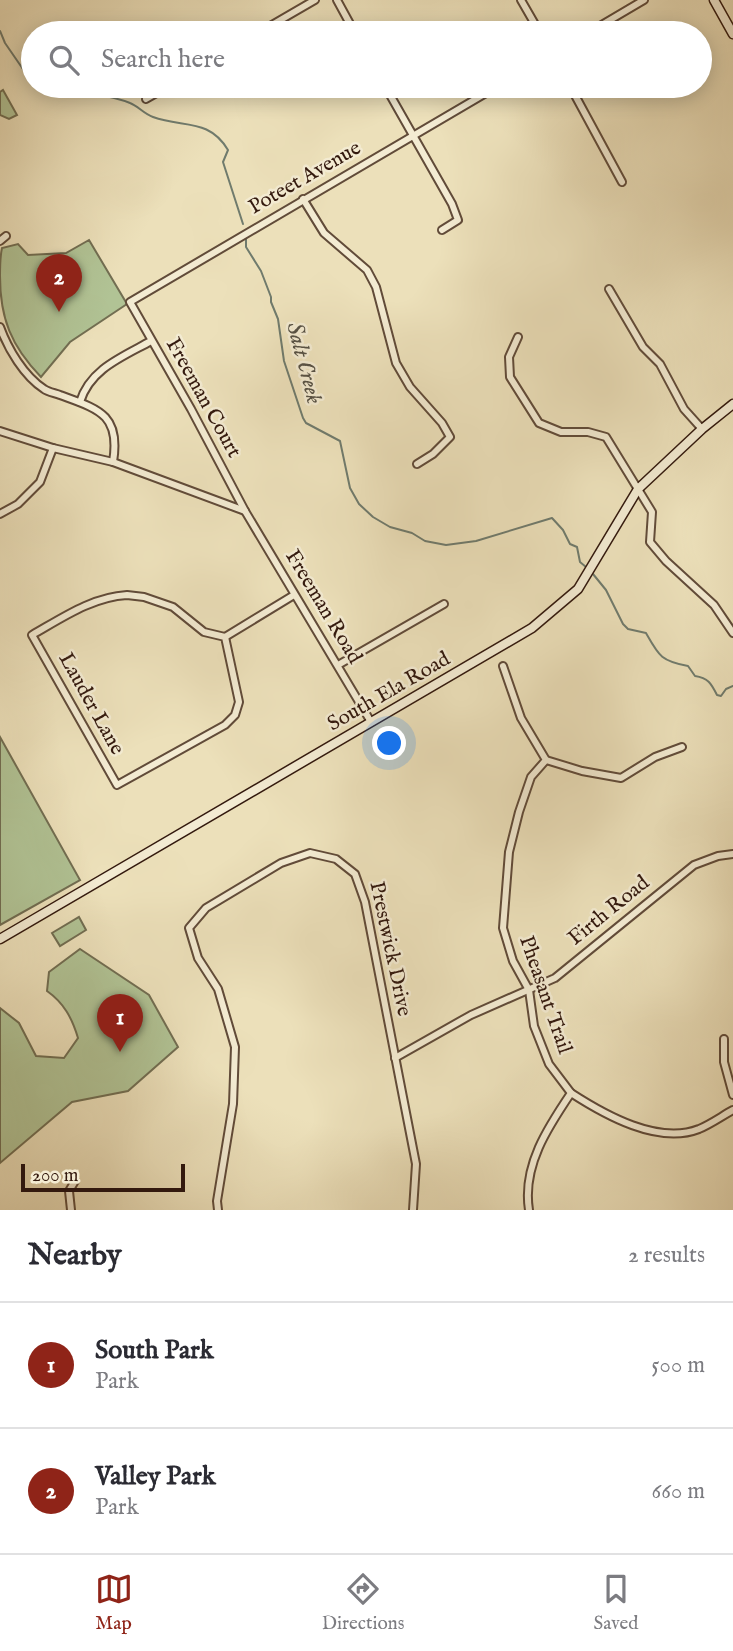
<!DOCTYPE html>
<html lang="en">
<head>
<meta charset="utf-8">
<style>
	:root { --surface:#fff; --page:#f7f7f7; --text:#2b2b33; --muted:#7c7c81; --line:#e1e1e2; --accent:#8f2418 }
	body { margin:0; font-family:"IM FELL English",serif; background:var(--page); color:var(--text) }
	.scale { position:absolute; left:21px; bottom:18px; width:164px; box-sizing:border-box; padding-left:7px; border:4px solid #33190e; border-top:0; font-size:19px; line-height:24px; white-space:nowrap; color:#33190e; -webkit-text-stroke:5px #f3ebd2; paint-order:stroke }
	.you { position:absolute; left:390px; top:744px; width:24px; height:24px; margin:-18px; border:5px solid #fff; border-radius:50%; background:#1a73e8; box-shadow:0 0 0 10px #1a73e833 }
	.badge { display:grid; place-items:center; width:46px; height:46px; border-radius:50%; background:var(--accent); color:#fff; font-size:23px; font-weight:700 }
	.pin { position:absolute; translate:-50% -58px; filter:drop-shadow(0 2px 4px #0008) }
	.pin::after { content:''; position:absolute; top:37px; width:24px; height:21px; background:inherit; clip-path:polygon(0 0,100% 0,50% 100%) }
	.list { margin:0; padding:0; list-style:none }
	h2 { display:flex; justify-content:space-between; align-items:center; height:91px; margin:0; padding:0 28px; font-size:30px }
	h2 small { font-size:23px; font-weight:400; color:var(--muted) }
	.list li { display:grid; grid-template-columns:46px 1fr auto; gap:21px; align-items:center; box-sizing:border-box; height:126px; padding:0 28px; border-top:2px solid var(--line) }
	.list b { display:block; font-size:26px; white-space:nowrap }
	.list p { margin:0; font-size:23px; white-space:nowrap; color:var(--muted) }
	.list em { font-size:23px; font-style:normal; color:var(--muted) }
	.icon { flex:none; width:38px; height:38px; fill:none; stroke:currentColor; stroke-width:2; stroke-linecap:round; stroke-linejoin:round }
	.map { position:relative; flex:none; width:733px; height:1210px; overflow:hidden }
	.search { position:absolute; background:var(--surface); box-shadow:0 4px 18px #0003; left:21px; right:21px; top:21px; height:77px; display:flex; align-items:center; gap:18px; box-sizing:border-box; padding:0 24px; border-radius:38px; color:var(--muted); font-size:26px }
	.sheet { height:343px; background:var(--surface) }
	nav { display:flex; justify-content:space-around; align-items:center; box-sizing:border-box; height:98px; border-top:2px solid var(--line); background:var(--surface); font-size:19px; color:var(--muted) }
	nav a { display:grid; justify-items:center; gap:4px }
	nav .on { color:var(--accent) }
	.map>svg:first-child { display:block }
	.green { fill:#b1c395; stroke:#726e52; stroke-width:2 }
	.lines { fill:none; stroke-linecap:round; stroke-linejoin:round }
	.stream { stroke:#707b6d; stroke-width:2 }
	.street-casing { stroke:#614b39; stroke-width:10 }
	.secondary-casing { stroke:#33190e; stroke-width:11 }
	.street { stroke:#f3ebd2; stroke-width:6 }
	.secondary { stroke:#f3ebd2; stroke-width:8 }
	.labels { text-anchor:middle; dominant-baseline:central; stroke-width:5; stroke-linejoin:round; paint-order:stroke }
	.street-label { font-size:21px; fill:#33190e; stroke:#f3ebd2 }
	.water-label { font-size:23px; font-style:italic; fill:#575245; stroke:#f3ebd2 }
</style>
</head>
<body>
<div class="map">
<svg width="733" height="1210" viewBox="0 0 733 1210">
	<rect width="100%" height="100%" fill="#ece0ba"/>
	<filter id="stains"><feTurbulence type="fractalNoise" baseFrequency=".00286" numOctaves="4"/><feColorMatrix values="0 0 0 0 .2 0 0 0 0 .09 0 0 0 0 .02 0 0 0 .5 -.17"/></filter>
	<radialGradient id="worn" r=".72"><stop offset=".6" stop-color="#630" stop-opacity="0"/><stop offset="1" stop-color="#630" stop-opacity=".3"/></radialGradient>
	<!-- green -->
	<g class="green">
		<polygon points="3,90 17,115 9,119 0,115 0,92"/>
		<path d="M89 240 127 304 70 342 41 377C11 346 0 318 0 276 0 266 0 257 2 248L18 244 28 255 66 253Z"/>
		<polygon points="0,737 80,880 0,925"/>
		<polygon points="79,917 86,930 60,946 52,933"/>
		<path d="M80 949 149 995 178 1047 128 1091 72 1102 0 1163V1008L19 1023 36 1056 64 1058 78 1038C72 1018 64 1003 47 991L49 972Z"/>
	</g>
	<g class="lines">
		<!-- stream -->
		<g class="stream">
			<polyline points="0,31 5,43 27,75 33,74"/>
			<path d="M62 86C84 94 109 94 130 103 138 106 144 114 153 117 183 128 209 118 228 150L223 162 243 224"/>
			<polyline points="246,239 246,247 261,271 271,297 271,302 278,319 284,361 303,418 306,423 340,441 350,488 359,504 373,517 390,527 412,533 425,541 446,545 476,541 552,518 563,530 570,544 577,547 580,562 586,567"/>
			<path d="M593 574 606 590 623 624 628 629 646 633C659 656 661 661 688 666L695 676C708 678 711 683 717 695L721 696 726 689 733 686"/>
		</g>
		<!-- street casing -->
		<g class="street-casing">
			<g id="street">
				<polyline points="337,0 355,33"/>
				<polyline points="521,0 540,33"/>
				<polyline points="258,33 315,0"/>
				<polyline points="588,33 644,0"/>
				<polyline points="385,86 452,204 458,220 442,230"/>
				<polyline points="570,86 622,182"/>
				<polyline points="146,99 169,86"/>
				<polyline points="303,199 324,233 367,270 376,287 396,363 410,387 442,423 450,437 433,454 417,464"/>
				<polyline points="0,241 6,236"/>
				<polyline points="609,289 643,347 660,364 684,409 702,429"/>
				<path d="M0 327C8 349 24 376 44 389 48 392 55 393 60 395 98 409 121 414 113 462"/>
				<polyline points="518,337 509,357 510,377 539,423 561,432 588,432 606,437 652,512 650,542 666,561 714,605 733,633"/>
				<path d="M80 402C90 369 122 357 151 341"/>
				<polyline points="0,431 53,448 113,462 245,511"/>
				<polyline points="0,514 18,504 40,482 53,448"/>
				<path d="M127 595 144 597 173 607 204 632 225 637 239 702 235 715 225 725 117 785 32 635C62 618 92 597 127 595Z"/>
				<polyline points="225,637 294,595"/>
				<polyline points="338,665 444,604"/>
				<path d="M503 666 521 718 546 760 531 777 519 812 509 852 503 928 513 961 529 990 534 1026 549 1064 571 1093C548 1127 522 1166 529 1210"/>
				<polyline points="371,722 245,511 191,409 130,302 498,86"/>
				<polyline points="546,760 582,771 621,778 655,757 682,747"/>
				<polyline points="724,1039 724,1062 733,1095"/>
				<polyline points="395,1058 471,1015 555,978 694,865 718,856 733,854"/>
				<path d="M571 1093C605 1115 658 1145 699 1129 711 1124 722 1116 733 1110"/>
				<polyline points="71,1210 69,1191 75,1181"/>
				<polyline points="218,1210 217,1201 233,1104 235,1047 218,989 198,958 189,928 206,908 281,863 310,853 336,859 355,874 365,902 416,1164 413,1210"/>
			</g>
		</g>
		<!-- secondary casing -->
		<g class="secondary-casing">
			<g id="secondary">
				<polyline points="714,0 733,34"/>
				<polyline points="0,939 532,628 578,589 638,489 702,429 733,404"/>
			</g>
		</g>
		<!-- street -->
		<use href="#street" class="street"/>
		<!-- secondary -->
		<use href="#secondary" class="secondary"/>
	</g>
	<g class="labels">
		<!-- street labels -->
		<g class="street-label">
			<text transform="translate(305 178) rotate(-30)">Poteet Avenue</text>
			<text transform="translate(203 398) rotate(61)">Freeman Court</text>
			<text transform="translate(323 607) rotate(59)">Freeman Road</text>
			<text transform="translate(389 692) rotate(-30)">South Ela Road</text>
			<text transform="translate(91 704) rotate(61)">Lauder Lane</text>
			<text transform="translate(609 911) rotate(-39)">Firth Road</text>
			<text transform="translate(390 949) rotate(78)">Prestwick Drive</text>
			<text transform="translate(545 995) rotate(71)">Pheasant Trail</text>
		</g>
		<!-- water labels -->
		<g class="water-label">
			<text transform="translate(304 363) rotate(75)">Salt Creek</text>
		</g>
	</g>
	<rect width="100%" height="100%" filter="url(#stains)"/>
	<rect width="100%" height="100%" fill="url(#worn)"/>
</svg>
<div class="scale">200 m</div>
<div class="you"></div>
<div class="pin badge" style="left:120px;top:1052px">1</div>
<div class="pin badge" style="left:59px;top:312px">2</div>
<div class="search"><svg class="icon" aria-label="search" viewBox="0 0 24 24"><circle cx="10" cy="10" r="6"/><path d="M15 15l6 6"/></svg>Search here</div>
</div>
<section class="sheet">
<h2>Nearby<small>2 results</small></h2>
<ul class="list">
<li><span class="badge">1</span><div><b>South Park</b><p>Park</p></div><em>500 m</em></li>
<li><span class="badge">2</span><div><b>Valley Park</b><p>Park</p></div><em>660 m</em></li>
</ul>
</section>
<nav>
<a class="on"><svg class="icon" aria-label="map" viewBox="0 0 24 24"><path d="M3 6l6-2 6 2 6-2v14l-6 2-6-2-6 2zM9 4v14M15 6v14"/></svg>Map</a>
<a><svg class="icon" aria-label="directions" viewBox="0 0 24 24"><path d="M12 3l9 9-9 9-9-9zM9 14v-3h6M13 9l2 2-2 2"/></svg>Directions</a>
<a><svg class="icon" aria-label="saved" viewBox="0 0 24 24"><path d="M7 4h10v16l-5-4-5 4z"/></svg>Saved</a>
</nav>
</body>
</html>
